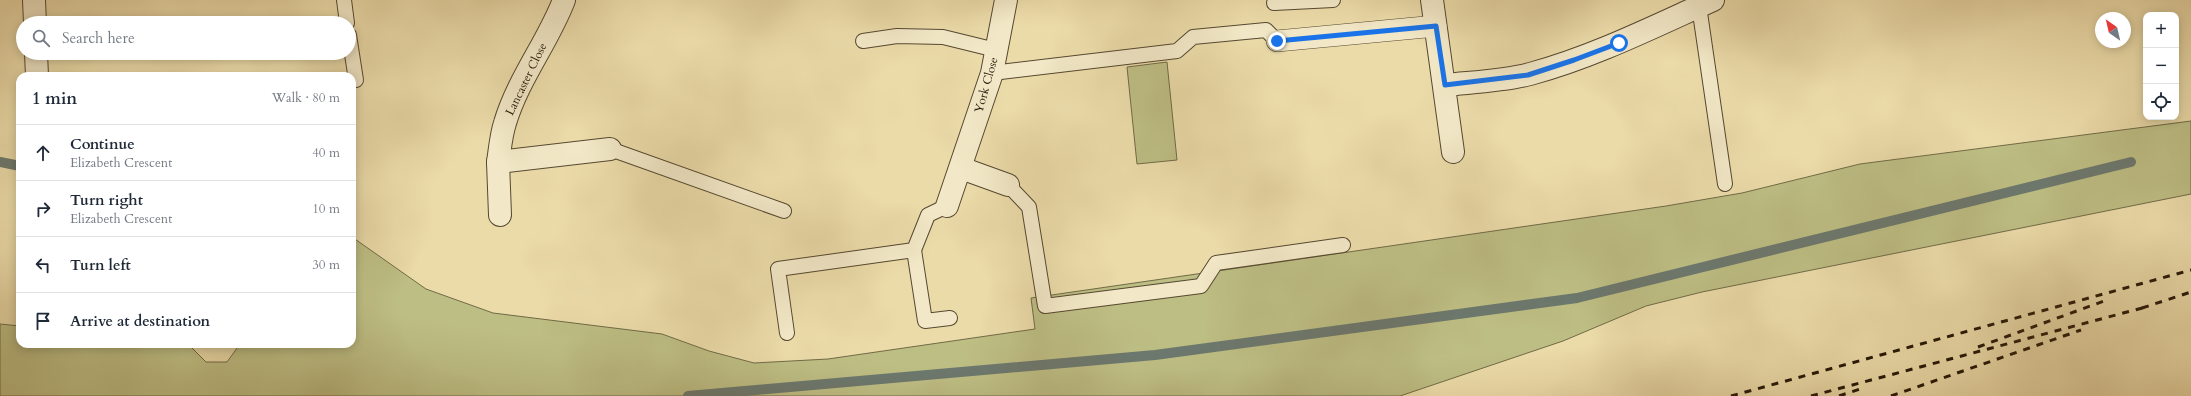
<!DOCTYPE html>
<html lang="en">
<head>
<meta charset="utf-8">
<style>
	:root { --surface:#fff; --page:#f2f2f3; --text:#1f2937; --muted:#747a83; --line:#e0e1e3 }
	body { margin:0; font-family:Cardo,serif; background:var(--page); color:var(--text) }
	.controls { position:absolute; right:12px; top:12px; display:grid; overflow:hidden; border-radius:8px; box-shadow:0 2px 10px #0003 }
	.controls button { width:36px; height:36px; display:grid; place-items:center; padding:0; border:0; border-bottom:1px solid var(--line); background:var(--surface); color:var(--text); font:20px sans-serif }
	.compass { position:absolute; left:2095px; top:12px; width:36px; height:36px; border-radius:50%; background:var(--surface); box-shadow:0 2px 10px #0003; rotate:326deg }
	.stop { position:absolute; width:12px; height:12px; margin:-9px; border:3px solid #1a73e8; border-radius:50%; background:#fff }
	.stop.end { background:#1a73e8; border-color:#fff; box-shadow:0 1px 4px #0008 }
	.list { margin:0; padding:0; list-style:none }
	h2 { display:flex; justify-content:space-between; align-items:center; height:52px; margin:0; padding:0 16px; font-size:17px }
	h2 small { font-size:13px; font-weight:400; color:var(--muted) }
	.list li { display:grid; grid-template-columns:26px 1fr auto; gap:12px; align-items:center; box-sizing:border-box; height:56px; padding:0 16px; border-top:1px solid var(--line) }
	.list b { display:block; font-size:15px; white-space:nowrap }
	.list p { margin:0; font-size:13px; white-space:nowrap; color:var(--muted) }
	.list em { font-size:13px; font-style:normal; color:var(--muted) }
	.icon { flex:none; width:22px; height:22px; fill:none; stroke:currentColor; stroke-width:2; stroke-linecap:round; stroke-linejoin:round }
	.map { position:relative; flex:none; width:2191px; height:396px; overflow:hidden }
	.search { position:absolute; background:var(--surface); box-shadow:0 2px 10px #0003; left:16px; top:16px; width:340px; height:44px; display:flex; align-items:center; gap:10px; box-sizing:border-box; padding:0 14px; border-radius:22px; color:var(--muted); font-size:15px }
	.panel { position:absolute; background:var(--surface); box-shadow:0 2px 10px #0003; left:16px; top:72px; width:340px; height:276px; border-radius:12px }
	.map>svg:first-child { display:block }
	.green { fill:#bdbe84; stroke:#716a46 }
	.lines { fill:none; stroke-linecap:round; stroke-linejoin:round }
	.stream { stroke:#6c786e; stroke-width:10 }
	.service-casing { stroke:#564830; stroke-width:16 }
	.pedestrian-casing { stroke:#564830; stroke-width:22 }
	.minor-casing { stroke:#564830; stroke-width:24 }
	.service { stroke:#f2e8c7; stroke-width:14 }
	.pedestrian { stroke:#f2e8c7; stroke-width:21 }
	.minor { stroke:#f2e8c7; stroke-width:22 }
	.rail { stroke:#251707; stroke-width:3; stroke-dasharray:7 7; stroke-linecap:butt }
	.route { stroke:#1a73e8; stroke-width:5 }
	.labels { text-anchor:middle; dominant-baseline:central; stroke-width:3.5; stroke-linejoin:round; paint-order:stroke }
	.street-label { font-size:12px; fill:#251707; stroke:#f2e8c7 }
</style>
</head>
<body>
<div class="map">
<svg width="2191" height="396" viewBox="0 0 2191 396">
	<rect width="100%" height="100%" fill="#ebdba9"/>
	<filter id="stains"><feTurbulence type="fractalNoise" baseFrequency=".005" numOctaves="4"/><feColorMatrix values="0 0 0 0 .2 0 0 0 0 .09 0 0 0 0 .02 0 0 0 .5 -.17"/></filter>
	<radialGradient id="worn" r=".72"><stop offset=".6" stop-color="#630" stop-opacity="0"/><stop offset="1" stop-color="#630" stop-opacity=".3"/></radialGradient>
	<!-- green -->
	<g class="green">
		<polygon points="1167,62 1177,160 1137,164 1127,67"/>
		<polygon points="2191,121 2191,194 1702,292 1646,306 1563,341 1400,396 0,396 0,324 20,326 20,344 188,344 206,362 227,362 240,344 352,344 352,237 426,289 493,313 662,334 709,351 754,363 828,359 1035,329 1031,298 1666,206 1742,193 1860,164"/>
	</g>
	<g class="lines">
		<!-- stream -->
		<g class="stream">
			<polyline points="0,162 20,166"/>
			<polyline points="688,396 1155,355 1577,298 2131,162"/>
		</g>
		<!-- service casing -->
		<g class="service-casing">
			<g id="service">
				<polyline points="344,0 347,23"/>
				<polyline points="1274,3 1333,0"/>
				<polyline points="1699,6 1725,184"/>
				<polyline points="349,35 356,80"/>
				<polyline points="863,41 897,36 943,37 996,50"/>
				<polyline points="992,73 1177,51 1193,37 1266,30 1277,41"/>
				<polyline points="610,149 784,211"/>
				<polyline points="1008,185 1029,207 1045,306 1201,286 1216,263 1343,245"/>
				<polyline points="914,250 925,321 950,318"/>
				<polyline points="787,333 778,269 914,250 928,215 947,206"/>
			</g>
		</g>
		<!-- pedestrian casing -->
		<g class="pedestrian-casing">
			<polyline id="pedestrian" points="1277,41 1436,26"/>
		</g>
		<!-- minor casing -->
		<g class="minor-casing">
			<g id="minor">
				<polyline points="34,0 35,23"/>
				<path d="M564 0C548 42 518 79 505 123 501 135 500 149 498 162L610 149"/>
				<polyline points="1432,0 1453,152"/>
				<polyline points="36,53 37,76"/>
				<path d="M1445 85C1473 82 1503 81 1530 74 1593 57 1653 27 1713 0"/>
				<polyline points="498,162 500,215"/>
				<polyline points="961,168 1008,185"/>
				<polyline points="947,206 992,73 1006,0"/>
			</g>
		</g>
		<!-- service -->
		<use href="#service" class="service"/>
		<!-- pedestrian -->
		<use href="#pedestrian" class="pedestrian"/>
		<!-- minor -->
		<use href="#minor" class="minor"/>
		<!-- rail -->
		<g class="rail">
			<polyline points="2142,308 2191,292"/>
			<polyline points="1978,347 2104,301"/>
			<polyline points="1731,396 2191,270"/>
			<polyline points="1811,396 2146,307"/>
			<polyline points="1839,396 1863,388"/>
			<polyline points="1891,396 2081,330"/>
		</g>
	</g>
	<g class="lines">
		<!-- route -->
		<polyline class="route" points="1277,41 1436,26 1445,85 1528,75 1574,60 1619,43"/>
	</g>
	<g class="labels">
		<!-- street labels -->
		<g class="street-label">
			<text transform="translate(526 79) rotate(-64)">Lancaster Close</text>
			<text transform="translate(986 85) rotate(-74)">York Close</text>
		</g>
	</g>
	<rect width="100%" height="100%" filter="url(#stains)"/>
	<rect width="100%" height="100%" fill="url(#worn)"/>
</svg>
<div class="controls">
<button>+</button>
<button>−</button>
<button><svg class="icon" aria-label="locate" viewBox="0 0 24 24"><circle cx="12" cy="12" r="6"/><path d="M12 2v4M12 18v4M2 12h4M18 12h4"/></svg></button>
</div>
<svg class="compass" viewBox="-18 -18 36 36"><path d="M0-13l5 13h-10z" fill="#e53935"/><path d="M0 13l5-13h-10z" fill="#747a83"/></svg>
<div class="stop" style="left:1619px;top:43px"></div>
<div class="stop end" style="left:1277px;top:41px"></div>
<div class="search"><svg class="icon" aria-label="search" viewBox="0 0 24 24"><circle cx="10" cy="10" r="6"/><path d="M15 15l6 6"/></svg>Search here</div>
<section class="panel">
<h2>1 min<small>Walk · 80 m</small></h2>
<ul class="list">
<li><svg class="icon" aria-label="ahead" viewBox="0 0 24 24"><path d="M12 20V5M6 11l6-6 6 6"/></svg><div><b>Continue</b><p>Elizabeth Crescent</p></div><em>40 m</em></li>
<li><svg class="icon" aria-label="right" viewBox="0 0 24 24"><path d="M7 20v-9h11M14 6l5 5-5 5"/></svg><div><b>Turn right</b><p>Elizabeth Crescent</p></div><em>10 m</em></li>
<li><svg class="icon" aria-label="left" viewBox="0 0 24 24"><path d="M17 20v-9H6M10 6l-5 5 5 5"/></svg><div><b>Turn left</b></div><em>30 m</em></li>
<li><svg class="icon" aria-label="arrive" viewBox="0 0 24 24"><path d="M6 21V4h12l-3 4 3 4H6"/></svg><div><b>Arrive at destination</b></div></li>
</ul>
</section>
</div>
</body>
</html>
